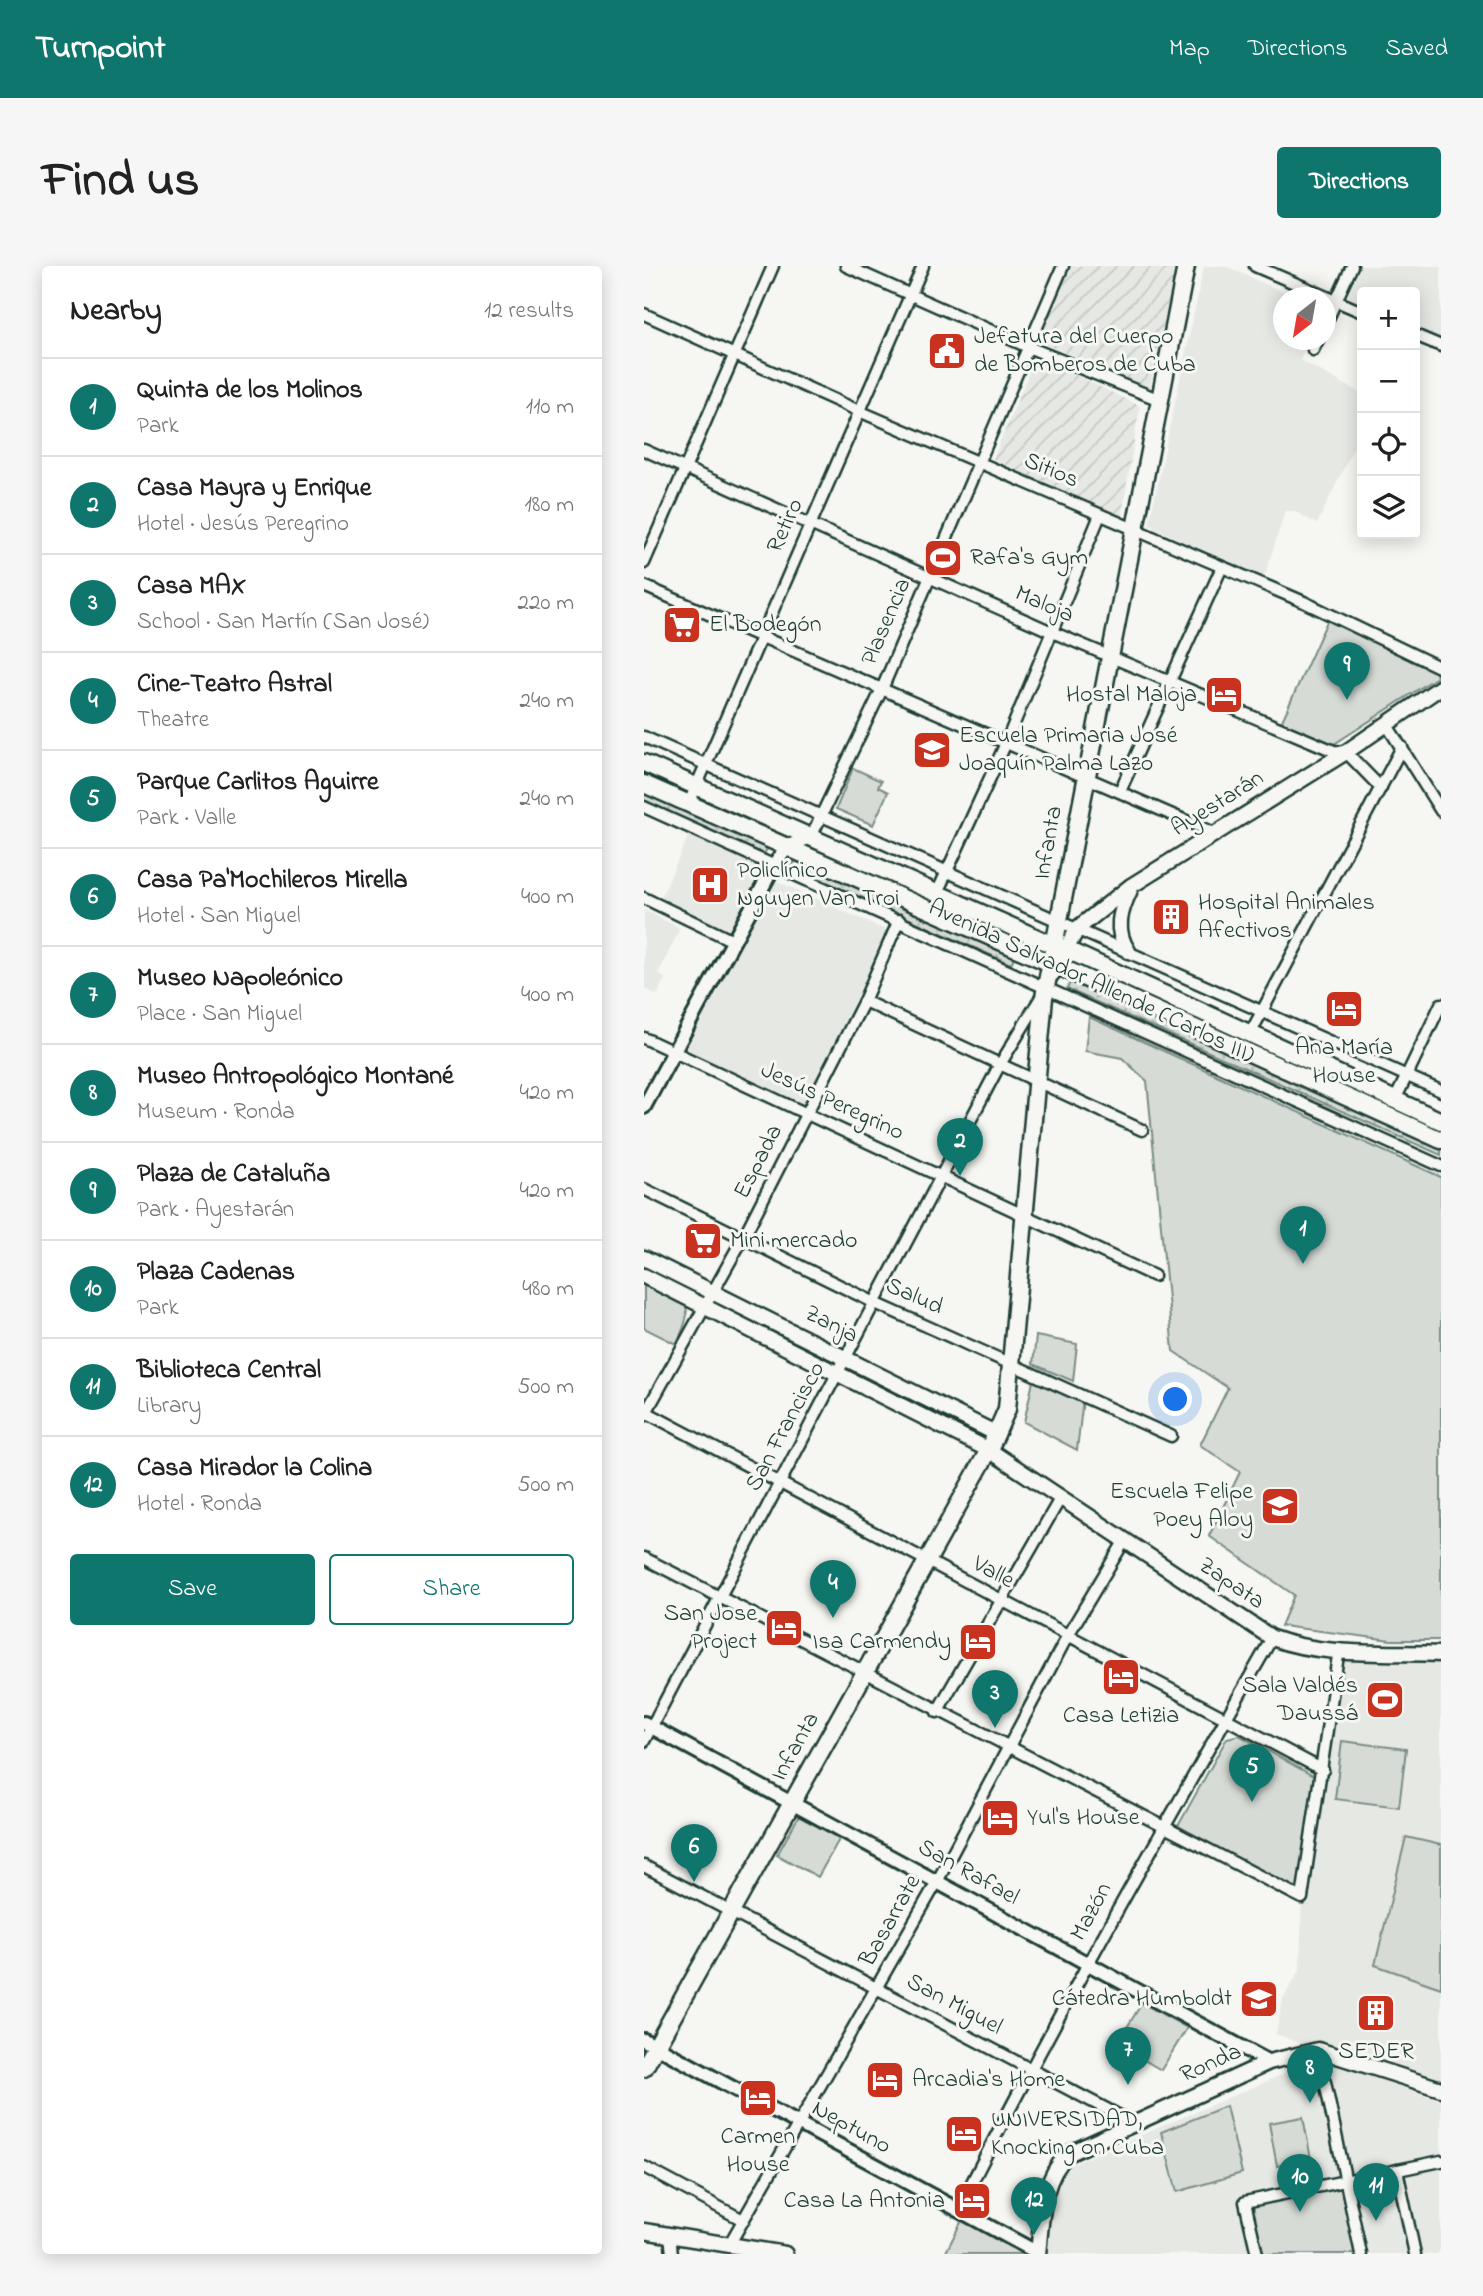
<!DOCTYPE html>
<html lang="en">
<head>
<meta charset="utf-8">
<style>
	:root { --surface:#fff; --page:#f6f6f6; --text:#222; --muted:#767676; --line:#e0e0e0; --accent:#0f766e }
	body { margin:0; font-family:"Indie Flower",sans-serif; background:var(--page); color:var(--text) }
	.controls { position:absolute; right:21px; top:21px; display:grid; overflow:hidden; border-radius:7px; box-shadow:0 4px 18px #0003 }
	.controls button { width:63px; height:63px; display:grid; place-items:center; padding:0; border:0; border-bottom:2px solid var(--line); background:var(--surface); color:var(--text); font:35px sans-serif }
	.compass { position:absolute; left:629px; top:21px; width:63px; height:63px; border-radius:50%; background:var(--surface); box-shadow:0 4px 18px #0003; rotate:211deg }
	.you { position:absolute; left:532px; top:1134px; width:24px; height:24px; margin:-18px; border:5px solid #fff; border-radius:50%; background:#1a73e8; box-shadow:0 0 0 10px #1a73e833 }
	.badge { display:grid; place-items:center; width:46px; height:46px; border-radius:50%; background:var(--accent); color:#fff; font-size:23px; font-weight:700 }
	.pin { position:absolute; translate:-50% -58px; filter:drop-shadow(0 2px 4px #0008) }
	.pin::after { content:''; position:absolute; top:37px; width:24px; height:21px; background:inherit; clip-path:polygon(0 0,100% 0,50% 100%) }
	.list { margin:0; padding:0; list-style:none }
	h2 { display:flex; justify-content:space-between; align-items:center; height:91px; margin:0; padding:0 28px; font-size:30px }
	h2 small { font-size:23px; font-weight:400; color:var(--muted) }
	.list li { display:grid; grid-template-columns:46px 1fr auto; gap:21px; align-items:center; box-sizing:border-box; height:98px; padding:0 28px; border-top:2px solid var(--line) }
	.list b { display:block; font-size:26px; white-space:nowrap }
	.list p { margin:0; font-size:23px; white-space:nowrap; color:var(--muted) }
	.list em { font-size:23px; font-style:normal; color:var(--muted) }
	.actions { display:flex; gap:14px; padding:21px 28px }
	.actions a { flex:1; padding:16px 0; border:2px solid var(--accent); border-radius:7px; text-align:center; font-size:24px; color:var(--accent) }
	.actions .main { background:var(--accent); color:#fff }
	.icon { flex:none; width:38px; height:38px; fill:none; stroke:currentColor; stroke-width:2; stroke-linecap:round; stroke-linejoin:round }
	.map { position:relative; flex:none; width:797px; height:1988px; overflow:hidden; border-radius:7px }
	header { display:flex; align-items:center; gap:42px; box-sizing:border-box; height:98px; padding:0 35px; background:var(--accent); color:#fff }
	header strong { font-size:33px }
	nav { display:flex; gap:38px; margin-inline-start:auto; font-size:24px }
	.intro { display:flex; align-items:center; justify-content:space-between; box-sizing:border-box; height:168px; padding:0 42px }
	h1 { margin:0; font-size:49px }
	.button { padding:18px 32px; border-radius:7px; background:var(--accent); color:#fff; font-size:24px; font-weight:700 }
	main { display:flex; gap:42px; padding:0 42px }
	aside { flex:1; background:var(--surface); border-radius:7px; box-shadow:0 4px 18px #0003 }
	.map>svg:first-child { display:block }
	.built { fill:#e6e8e4 }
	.industrial { fill:url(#industrial-furrows) }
	.grass { fill:url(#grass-dots); stroke:#7a8c85; stroke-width:2 }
	.park { fill:#d6dbd6; stroke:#7a8c85; stroke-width:2 }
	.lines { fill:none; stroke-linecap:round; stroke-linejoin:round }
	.minor-casing { stroke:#1f3d34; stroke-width:15 }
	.tertiary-casing { stroke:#1f3d34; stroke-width:18 }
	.secondary-casing { stroke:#1f3d34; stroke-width:19 }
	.primary-casing { stroke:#1f3d34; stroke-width:21 }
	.trunk-casing { stroke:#1f3d34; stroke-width:21 }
	.minor { stroke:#f6f6f2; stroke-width:10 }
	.tertiary { stroke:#f6f6f2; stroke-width:12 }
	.secondary { stroke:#f6f6f2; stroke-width:14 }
	.primary { stroke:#f6f6f2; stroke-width:16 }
	.trunk { stroke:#f6f6f2; stroke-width:16 }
	.labels { text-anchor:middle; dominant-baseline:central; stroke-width:6; stroke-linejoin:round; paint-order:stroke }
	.poi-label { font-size:24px; fill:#1f3d34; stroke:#f6f6f2; text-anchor:start }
	.street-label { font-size:24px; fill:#1f3d34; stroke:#f6f6f2 }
</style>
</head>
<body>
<header>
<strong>Turnpoint</strong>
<nav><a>Map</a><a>Directions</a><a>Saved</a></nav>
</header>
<div class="intro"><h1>Find us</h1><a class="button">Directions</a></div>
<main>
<aside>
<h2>Nearby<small>12 results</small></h2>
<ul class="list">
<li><span class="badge">1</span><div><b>Quinta de los Molinos</b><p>Park</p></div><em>110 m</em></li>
<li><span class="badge">2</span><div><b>Casa Mayra y Enrique</b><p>Hotel · Jesús Peregrino</p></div><em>180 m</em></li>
<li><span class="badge">3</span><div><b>Casa MAX</b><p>School · San Martín (San José)</p></div><em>220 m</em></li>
<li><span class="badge">4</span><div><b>Cine-Teatro Astral</b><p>Theatre</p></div><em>240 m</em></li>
<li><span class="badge">5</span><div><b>Parque Carlitos Aguirre</b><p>Park · Valle</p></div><em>240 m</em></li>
<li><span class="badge">6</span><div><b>Casa Pa'Mochileros Mirella</b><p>Hotel · San Miguel</p></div><em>400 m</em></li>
<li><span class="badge">7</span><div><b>Museo Napoleónico</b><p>Place · San Miguel</p></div><em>400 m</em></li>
<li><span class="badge">8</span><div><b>Museo Antropológico Montané</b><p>Museum · Ronda</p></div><em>420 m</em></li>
<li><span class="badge">9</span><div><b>Plaza de Cataluña</b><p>Park · Ayestarán</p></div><em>420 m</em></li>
<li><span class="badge">10</span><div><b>Plaza Cadenas</b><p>Park</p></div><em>480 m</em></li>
<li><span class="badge">11</span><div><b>Biblioteca Central</b><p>Library</p></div><em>500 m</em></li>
<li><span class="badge">12</span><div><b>Casa Mirador la Colina</b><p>Hotel · Ronda</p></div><em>500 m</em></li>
</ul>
<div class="actions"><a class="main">Save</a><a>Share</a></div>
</aside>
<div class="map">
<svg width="797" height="1988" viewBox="0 0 797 1988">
	<defs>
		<pattern id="industrial-furrows" width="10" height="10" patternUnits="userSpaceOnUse" patternTransform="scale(1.75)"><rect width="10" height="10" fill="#e6e8e4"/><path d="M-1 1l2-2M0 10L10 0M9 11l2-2" fill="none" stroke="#c5c8c4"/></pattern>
		<pattern id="grass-dots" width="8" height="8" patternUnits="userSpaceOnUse" patternTransform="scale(1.75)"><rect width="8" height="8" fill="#d6dbd6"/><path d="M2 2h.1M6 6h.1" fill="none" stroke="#b7bdb8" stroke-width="1.8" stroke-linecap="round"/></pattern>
	</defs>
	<rect width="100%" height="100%" fill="#f6f6f2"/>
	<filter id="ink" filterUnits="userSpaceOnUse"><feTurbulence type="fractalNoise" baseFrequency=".0143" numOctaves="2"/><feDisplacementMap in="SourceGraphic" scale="14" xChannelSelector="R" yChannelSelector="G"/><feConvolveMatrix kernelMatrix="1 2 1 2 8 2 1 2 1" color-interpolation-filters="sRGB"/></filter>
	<g filter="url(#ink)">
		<!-- built -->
		<g class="built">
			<polygon points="560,0 581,0 650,31 640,32 640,74 665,74 656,94 718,128 718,164 673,258 651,245 641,245 619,315 505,259"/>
			<polygon points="716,0 797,0 797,73 771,62 771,26 718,26 718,39 703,32"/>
			<polygon points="46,567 118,600 86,670 14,638"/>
			<polygon points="130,614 244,665 162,839 41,783"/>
			<polygon points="0,644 36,662 14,708 21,712 13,729 0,722"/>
			<polygon points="694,1389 797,1395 797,1823 674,1784 632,1768 639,1733 656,1704 658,1632"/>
			<polygon points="675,1793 797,1834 797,1988 404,1988 410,1919 420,1902"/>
		</g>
		<!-- industrial -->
		<g class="industrial">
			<polygon points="427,0 533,0 505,124 394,75"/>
			<polygon points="392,90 496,140 477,253 349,193"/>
		</g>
		<!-- grass -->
		<g class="grass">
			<polygon points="0,525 125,580 120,588 0,535"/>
			<polygon points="164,579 398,683 393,687 157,582"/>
			<polygon points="152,592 371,689 367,698 148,601"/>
			<polygon points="423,694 797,860 797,865 421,699"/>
			<polygon points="427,714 797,878 797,889 423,723"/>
		</g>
		<!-- park -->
		<g class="park">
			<polygon points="684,353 791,404 793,411 687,480 637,457"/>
			<polygon points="209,502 237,515 234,521 244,526 229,559 192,543"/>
			<polygon points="445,751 797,911 797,1374 747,1374 637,1360 650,1329 565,1270 596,1206 556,1179 584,1122 529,1085 503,815 478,792 441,785"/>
			<path d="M0 1015C39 1037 56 1032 32 1078L0 1062Z"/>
			<polygon points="392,1070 433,1078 429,1115 389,1098"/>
			<polygon points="390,1111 439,1133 433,1184 380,1156"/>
			<polygon points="595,1469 673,1512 653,1625 534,1560 583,1472"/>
			<polygon points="698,1475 762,1483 755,1541 691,1533"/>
			<polygon points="156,1548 197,1570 174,1611 133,1589"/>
			<polygon points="762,1571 797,1579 797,1722 731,1699"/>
			<polygon points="498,1737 543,1762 517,1804 480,1782 483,1775 477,1771"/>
			<polygon points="582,1840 598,1907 533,1926 517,1866"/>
			<polygon points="659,1851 667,1893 633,1900 625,1857"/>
			<polygon points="701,1915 717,1988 613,1988 601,1936"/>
			<polygon points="319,1952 385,1988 301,1988"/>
		</g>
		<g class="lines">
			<!-- minor casing -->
			<g class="minor-casing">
				<g id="minor">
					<polyline points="202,0 384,81 516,134"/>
					<polyline points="611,0 718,46"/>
					<polyline points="0,48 215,145 660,336 797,402"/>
					<polyline points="682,57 708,0"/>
					<polyline points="771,69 797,80"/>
					<polyline points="669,84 674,74"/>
					<polyline points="0,184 408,366 690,485 702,486 737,522"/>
					<polyline points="0,297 129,0"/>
					<polyline points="0,320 570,567"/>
					<polyline points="743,459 797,545"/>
					<polyline points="0,471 797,825"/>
					<polyline points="476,525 578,301"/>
					<polyline points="45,537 279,0"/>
					<polyline points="0,541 797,900"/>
					<polyline points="167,571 238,423 419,0"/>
					<polyline points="293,627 362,477 456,249"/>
					<polyline points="0,632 89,675"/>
					<polyline points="220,735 498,864"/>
					<polyline points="606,768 758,481"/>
					<polyline points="0,772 510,1010"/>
					<polyline points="751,834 797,738"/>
					<polyline points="0,923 231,1037 527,1170"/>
					<polyline points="0,1145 679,1504"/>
					<polyline points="0,1150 99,972 220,735 255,654"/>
					<polyline points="0,1292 658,1632 695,1383"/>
					<polyline points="293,1446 417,1231"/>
					<polyline points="0,1475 355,800 397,731"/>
					<polyline points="0,1600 489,1857"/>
					<polyline points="681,1816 717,1988"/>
					<polyline points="0,1901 99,1954"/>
					<polyline points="753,1904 771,1988"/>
					<path d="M314 1944C412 1749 520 1561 628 1372"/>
					<polyline points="26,1969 28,1988"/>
					<polyline points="85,1979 294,1614 424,1369 481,1274"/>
					<polyline points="613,1988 601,1936 797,1895"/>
				</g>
			</g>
			<!-- tertiary casing -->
			<g class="tertiary-casing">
				<g id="tertiary">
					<polyline points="0,841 131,598 144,580 167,571"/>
					<polyline points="0,1457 625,1796"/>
					<polyline points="0,1774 394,1987"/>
				</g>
			</g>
			<!-- secondary casing -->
			<g class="secondary-casing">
				<g id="secondary">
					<path d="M484 685C470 664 476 645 486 624"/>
					<polyline points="408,708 434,662 487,620 702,486 797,421"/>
					<polyline points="0,992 353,1168"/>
					<path d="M0 1010 345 1184 628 1372C679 1391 743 1386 797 1388"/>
					<polyline points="0,1965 141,1988"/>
					<path d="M394 1988C398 1952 397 1914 424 1888L625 1796 674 1784 797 1823"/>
				</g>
			</g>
			<!-- primary casing -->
			<g class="primary-casing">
				<g id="primary">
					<polyline points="0,497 409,679"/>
					<polyline points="0,518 406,697"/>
					<polyline points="421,683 797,855"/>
					<polyline points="412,699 797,874"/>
					<polyline points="0,1802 345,1184 363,1143 400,731 542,0"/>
				</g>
			</g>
			<!-- trunk casing -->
			<g class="trunk-casing">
				<g id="trunk">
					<polyline points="409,679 421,683"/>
					<polyline points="406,697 412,699"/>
				</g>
			</g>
			<!-- minor -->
			<use href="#minor" class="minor"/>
			<!-- tertiary -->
			<use href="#tertiary" class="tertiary"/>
			<!-- secondary -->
			<use href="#secondary" class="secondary"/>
			<!-- primary -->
			<use href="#primary" class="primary"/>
			<!-- trunk -->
			<use href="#trunk" class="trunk"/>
		</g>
	</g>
	<!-- icons -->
	<defs>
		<g id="civic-square" transform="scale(2.0125)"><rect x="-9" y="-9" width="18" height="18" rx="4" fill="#c8321e" stroke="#f6f6f2"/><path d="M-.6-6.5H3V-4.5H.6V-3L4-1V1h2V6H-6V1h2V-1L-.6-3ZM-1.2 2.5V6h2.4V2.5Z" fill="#fff"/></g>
		<g id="stadium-square" transform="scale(2.0125)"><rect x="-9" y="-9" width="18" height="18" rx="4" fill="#c8321e" stroke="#f6f6f2"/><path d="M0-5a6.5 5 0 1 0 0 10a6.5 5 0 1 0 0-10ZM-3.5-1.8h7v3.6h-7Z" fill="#fff"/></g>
		<g id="supermarket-square" transform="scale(2.0125)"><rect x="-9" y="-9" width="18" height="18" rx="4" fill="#c8321e" stroke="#f6f6f2"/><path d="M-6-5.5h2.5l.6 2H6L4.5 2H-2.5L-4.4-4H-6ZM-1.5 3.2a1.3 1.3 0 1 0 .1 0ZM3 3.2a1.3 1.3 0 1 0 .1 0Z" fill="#fff"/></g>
		<g id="hotel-square" transform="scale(2.0125)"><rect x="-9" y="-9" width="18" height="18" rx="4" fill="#c8321e" stroke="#f6f6f2"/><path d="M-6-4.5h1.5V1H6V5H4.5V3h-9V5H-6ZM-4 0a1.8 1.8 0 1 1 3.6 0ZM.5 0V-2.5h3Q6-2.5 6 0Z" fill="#fff"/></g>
		<g id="school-square" transform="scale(2.0125)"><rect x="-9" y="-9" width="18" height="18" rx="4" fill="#c8321e" stroke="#f6f6f2"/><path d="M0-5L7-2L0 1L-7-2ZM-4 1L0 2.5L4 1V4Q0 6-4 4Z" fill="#fff"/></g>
		<g id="hospital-square" transform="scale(2.0125)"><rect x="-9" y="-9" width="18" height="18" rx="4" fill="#c8321e" stroke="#f6f6f2"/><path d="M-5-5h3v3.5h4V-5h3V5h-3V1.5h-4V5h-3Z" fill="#fff"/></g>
		<g id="building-square" transform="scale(2.0125)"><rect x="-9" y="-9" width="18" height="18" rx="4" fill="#c8321e" stroke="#f6f6f2"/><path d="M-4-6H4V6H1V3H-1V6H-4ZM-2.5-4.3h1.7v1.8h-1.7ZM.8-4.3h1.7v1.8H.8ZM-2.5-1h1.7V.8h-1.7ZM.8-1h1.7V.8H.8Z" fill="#fff"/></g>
	</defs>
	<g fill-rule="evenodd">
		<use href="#civic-square" x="303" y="85"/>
		<use href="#stadium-square" x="299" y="292"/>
		<use href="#supermarket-square" x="38" y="359"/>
		<use href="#hotel-square" x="580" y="429"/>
		<use href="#school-square" x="288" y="484"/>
		<use href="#hospital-square" x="66" y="619"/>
		<use href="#building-square" x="527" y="651"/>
		<use href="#hotel-square" x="700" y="743"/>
		<use href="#supermarket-square" x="59" y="975"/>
		<use href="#school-square" x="636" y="1240"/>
		<use href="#hotel-square" x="140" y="1362"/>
		<use href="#hotel-square" x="334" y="1376"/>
		<use href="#hotel-square" x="477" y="1411"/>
		<use href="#stadium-square" x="741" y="1434"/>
		<use href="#hotel-square" x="356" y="1552"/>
		<use href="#school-square" x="615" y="1733"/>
		<use href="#building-square" x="732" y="1747"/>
		<use href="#hotel-square" x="241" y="1814"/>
		<use href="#hotel-square" x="114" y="1832"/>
		<use href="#hotel-square" x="320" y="1868"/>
		<use href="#hotel-square" x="328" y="1935"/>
	</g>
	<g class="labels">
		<!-- poi labels -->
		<g class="poi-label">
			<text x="330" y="71">Jefatura del Cuerpo<tspan x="330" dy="28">de Bomberos de Cuba</tspan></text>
			<text x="326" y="292">Rafa's Gym</text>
			<text x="65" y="359">El Bodegón</text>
			<text x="553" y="429" text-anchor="end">Hostal Maloja</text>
			<text x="315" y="470">Escuela Primaria José<tspan x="315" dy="28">Joaquín Palma Lazo</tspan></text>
			<text x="93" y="605">Policlínico<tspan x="93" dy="28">Nguyen Van Troi</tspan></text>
			<text x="554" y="637">Hospital Animales<tspan x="554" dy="28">Afectivos</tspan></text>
			<text x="700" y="782" text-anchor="middle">Ana María<tspan x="700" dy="28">House</tspan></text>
			<text x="86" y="975">Mini mercado</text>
			<text x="609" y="1226" text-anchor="end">Escuela Felipe<tspan x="609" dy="28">Poey Aloy</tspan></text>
			<text x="113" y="1348" text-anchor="end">San Jose<tspan x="113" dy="28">Project</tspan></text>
			<text x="307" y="1376" text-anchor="end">Isa Carmendy</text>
			<text x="714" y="1420" text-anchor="end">Sala Valdés<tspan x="714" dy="28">Daussá</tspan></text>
			<text x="477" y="1450" text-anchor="middle">Casa Letizia</text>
			<text x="383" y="1552">Yul's House</text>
			<text x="588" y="1733" text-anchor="end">Cátedra Humboldt</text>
			<text x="732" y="1786" text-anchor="middle">SEDER</text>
			<text x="268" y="1814">Arcadia's Home</text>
			<text x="347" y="1854">UNIVERSIDAD,<tspan x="347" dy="28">Knocking on Cuba</tspan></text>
			<text x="114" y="1871" text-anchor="middle">Carmen<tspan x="114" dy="28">House</tspan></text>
			<text x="301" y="1935" text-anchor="end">Casa La Antonia</text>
		</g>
		<!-- street labels -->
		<g class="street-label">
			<text transform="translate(407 205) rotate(23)">Sitios</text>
			<text transform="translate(142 260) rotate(-66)">Retiro</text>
			<text transform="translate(400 339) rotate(23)">Maloja</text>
			<text transform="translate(243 356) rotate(-67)">Plasencia</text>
			<text transform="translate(574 538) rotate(-32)">Ayestarán</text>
			<text transform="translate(405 577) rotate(-80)">Infanta</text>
			<text transform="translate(447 716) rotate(25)">Avenida Salvador Allende (Carlos III)</text>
			<text transform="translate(188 836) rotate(25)">Jesús Peregrino</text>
			<text transform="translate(115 896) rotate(-63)">Espada</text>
			<text transform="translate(270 1031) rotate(24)">Salud</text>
			<text transform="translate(187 1059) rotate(27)">Zanja</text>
			<text transform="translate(142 1161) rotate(-62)">San Francisco</text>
			<text transform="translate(349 1307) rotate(28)">Valle</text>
			<text transform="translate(587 1318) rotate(34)">Zapata</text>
			<text transform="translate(152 1481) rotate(-61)">Infanta</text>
			<text transform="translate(324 1607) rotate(29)">San Rafael</text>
			<text transform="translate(448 1646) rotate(-62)">Mazón</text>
			<text transform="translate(247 1655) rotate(-61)">Basarrate</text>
			<text transform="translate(310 1739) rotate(28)">San Miguel</text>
			<text transform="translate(567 1798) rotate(-24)">Ronda</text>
			<text transform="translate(207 1862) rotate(29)">Neptuno</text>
		</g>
	</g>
</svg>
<div class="controls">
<button>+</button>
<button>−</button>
<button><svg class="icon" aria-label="locate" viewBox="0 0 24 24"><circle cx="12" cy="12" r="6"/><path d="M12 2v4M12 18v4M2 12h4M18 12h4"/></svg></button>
<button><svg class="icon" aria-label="layers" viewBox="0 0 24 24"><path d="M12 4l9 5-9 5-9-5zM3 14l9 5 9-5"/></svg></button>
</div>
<svg class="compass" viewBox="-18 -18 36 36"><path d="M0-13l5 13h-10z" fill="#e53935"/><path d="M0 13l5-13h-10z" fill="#767676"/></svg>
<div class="you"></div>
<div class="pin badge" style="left:659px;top:998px">1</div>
<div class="pin badge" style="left:316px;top:910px">2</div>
<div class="pin badge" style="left:351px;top:1462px">3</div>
<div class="pin badge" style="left:189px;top:1352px">4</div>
<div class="pin badge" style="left:608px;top:1536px">5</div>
<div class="pin badge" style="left:50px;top:1616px">6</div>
<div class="pin badge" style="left:484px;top:1819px">7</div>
<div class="pin badge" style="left:666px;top:1837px">8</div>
<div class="pin badge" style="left:703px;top:434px">9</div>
<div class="pin badge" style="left:656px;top:1946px">10</div>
<div class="pin badge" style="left:732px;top:1955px">11</div>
<div class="pin badge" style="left:390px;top:1969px">12</div>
</div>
</main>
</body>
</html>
